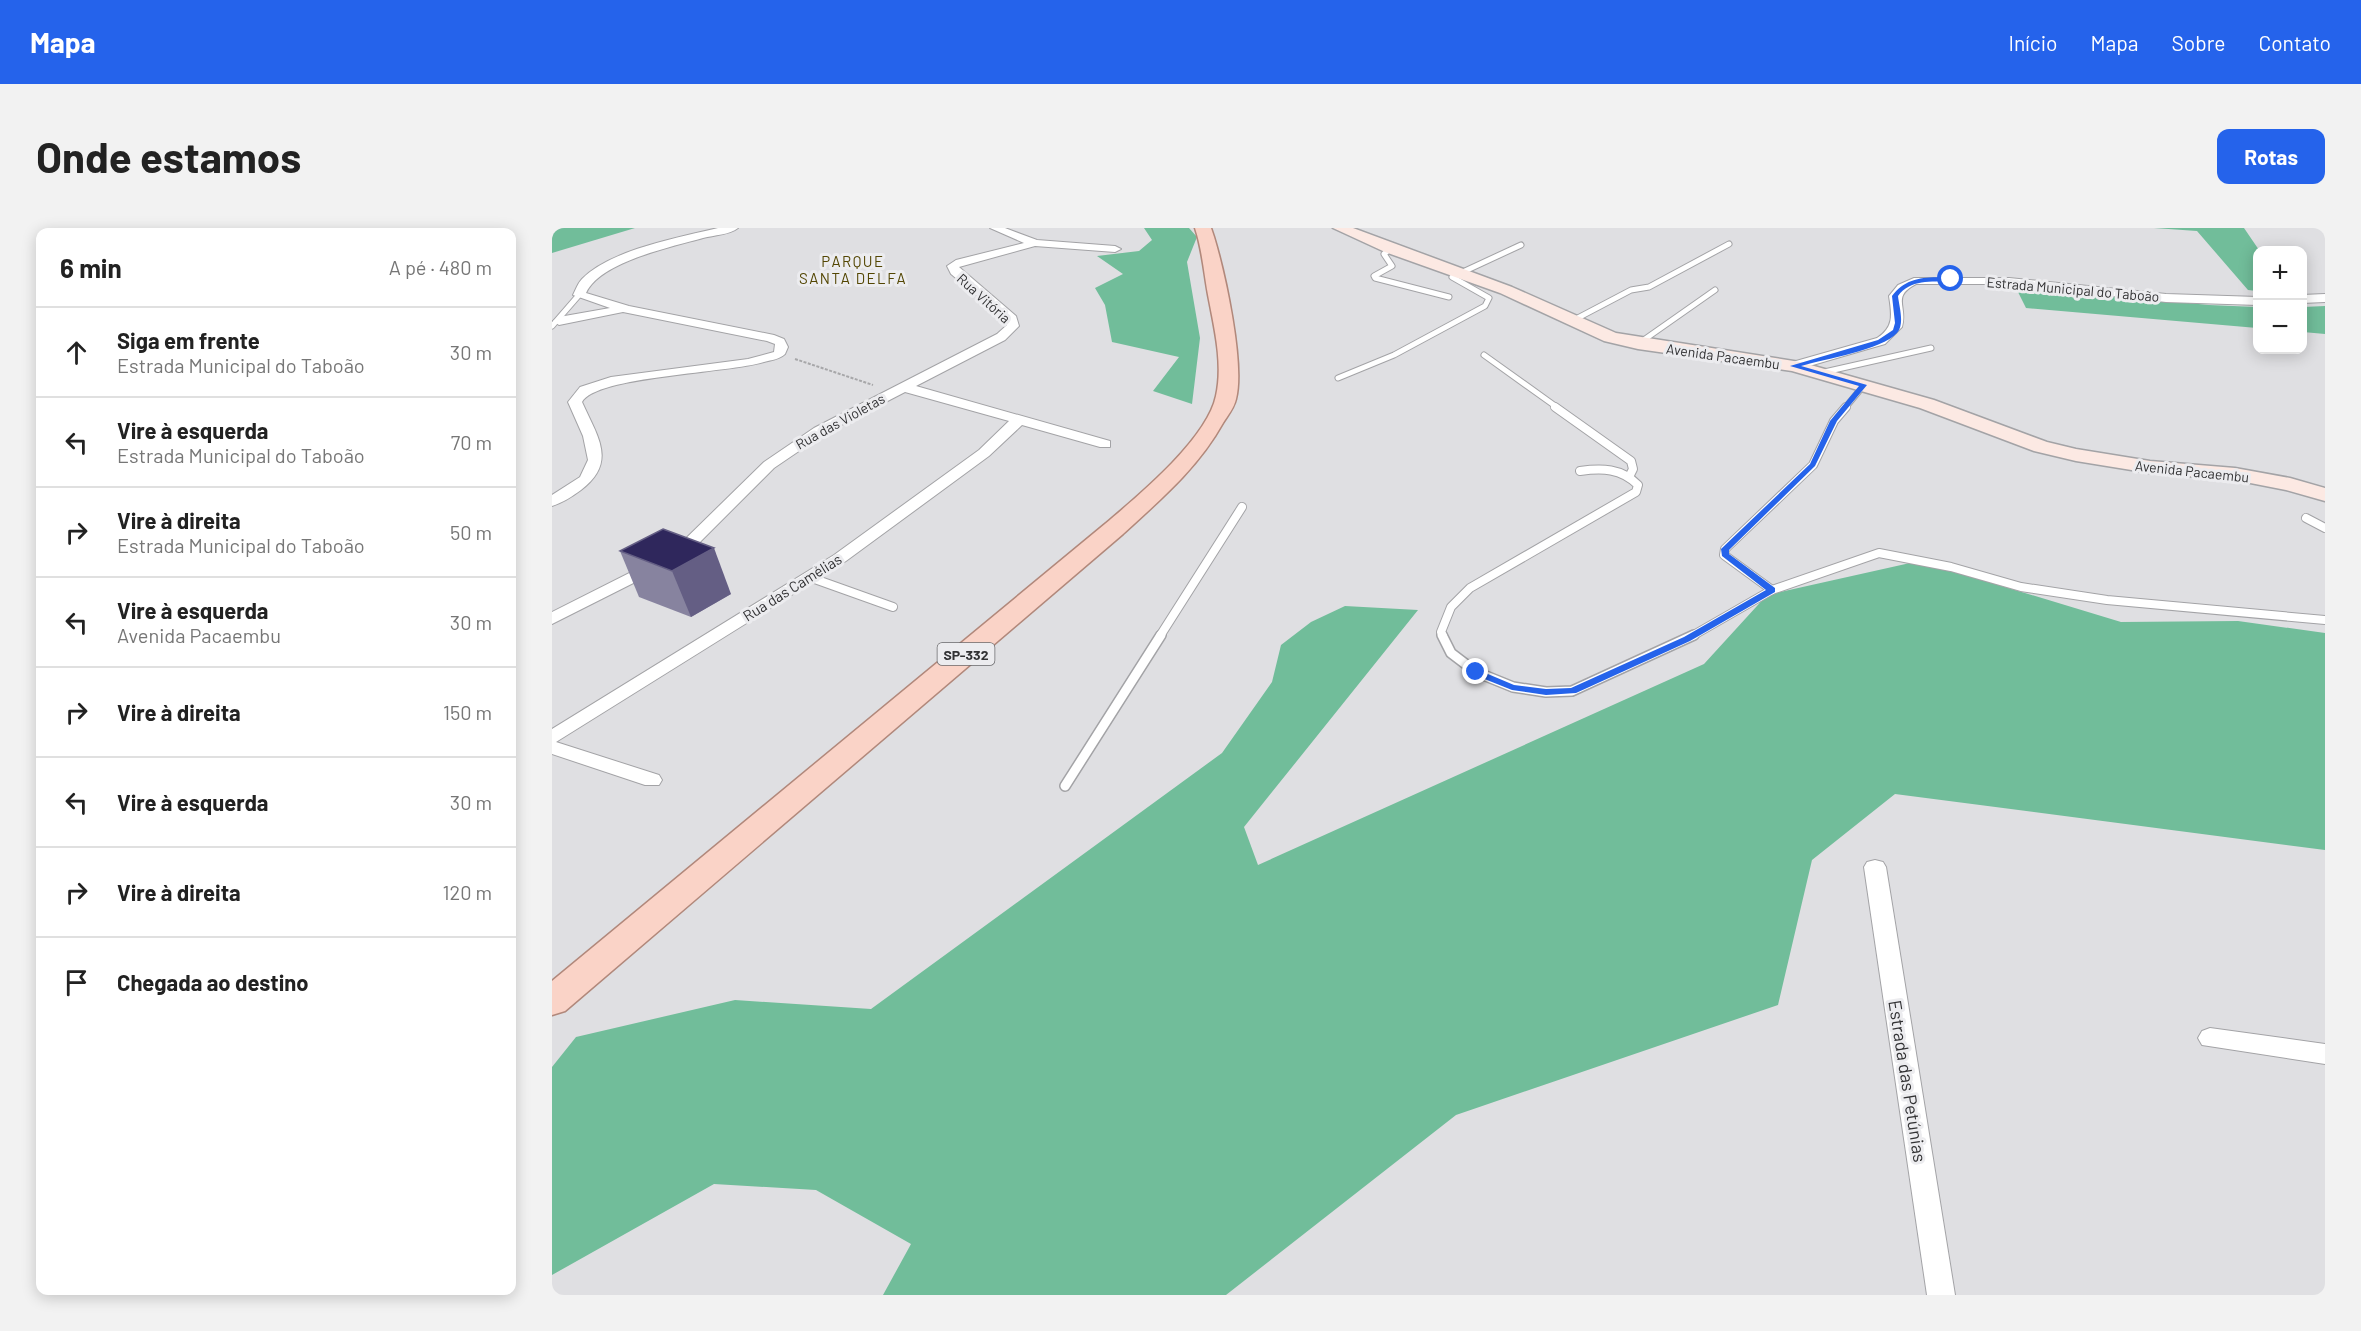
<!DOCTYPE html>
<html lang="pt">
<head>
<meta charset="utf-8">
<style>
	:root { --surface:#fff; --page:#f2f2f2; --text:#222; --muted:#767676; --line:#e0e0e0; --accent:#2563eb }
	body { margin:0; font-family:Barlow,sans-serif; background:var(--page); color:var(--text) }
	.controls { position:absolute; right:18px; top:18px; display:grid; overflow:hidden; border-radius:12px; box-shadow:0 3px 15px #0003 }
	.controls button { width:54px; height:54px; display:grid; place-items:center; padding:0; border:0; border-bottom:2px solid var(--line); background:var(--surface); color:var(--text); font:30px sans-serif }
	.stop { position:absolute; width:18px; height:18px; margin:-14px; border:4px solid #2563eb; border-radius:50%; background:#fff }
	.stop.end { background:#2563eb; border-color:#fff; box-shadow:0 2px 6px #0008 }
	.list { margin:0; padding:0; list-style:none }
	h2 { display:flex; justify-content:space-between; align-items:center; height:78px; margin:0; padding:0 24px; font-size:26px }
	h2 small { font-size:20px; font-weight:400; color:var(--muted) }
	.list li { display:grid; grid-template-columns:39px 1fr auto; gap:18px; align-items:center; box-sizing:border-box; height:90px; padding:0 24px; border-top:2px solid var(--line) }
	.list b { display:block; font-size:22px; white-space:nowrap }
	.list p { margin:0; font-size:20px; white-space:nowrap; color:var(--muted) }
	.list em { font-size:20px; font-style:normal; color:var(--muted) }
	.icon { flex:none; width:33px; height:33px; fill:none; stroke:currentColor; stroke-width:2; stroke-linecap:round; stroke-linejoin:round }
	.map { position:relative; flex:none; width:1773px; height:1067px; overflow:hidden; border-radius:12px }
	header { display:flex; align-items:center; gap:36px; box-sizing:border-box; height:84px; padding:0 30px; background:var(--accent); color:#fff }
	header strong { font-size:28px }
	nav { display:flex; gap:33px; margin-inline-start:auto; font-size:21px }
	.intro { display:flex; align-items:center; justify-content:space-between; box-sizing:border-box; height:144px; padding:0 36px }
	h1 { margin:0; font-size:42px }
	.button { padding:15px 27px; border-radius:12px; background:var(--accent); color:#fff; font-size:21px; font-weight:700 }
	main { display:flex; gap:36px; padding:0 36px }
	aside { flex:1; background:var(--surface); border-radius:12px; box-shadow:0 3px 15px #0003 }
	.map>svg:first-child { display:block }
	.forest { fill:#71bd9a }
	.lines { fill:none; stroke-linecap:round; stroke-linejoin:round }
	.lane-far2-casing { stroke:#a3a3a6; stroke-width:7 }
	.lane-far1-casing { stroke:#a3a3a6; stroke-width:10 }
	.lane-casing { stroke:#a3a3a6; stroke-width:12 }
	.street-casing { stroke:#a3a3a6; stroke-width:2 }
	.secondary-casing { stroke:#a3a3a6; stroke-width:3 }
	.primary-casing { stroke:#b1887b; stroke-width:3 }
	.path { stroke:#a7a7a9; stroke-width:2; stroke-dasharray:3 1.5; stroke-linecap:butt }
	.lane-far2 { stroke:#fff; stroke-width:5 }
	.lane-far1 { stroke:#fff; stroke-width:8 }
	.lane { stroke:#fff; stroke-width:9 }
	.street { fill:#fff; fill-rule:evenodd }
	.secondary { fill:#fce9e3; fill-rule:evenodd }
	.primary { fill:#fad3c7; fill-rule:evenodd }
	.wall { fill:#87839f }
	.shaded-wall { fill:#645e84 }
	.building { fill:#2f275c; stroke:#645e84; stroke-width:1.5 }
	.route { fill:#2563eb }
	.labels { text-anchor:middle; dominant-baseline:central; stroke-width:6; stroke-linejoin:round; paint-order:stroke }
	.far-street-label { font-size:14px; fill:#323234; stroke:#ececef }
	.shield { fill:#ececef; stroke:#6a6a6c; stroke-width:1.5 }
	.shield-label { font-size:14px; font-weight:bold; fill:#323234 }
	.far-quarter-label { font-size:15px; letter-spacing:1.5px; fill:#534603; stroke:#ececef }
	.street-label { font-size:15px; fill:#323234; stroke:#ececef }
	.near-street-label { font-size:18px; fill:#323234; stroke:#ececef }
</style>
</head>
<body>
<header>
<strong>Mapa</strong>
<nav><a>Início</a><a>Mapa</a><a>Sobre</a><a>Contato</a></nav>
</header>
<div class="intro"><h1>Onde estamos</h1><a class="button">Rotas</a></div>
<main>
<aside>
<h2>6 min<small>A pé · 480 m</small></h2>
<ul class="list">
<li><svg class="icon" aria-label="ahead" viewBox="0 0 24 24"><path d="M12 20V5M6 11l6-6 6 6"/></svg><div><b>Siga em frente</b><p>Estrada Municipal do Taboão</p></div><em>30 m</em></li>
<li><svg class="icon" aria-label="left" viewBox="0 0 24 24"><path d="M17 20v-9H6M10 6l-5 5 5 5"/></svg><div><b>Vire à esquerda</b><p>Estrada Municipal do Taboão</p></div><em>70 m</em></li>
<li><svg class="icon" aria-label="right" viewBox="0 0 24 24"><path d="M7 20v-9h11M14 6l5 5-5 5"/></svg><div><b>Vire à direita</b><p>Estrada Municipal do Taboão</p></div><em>50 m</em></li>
<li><svg class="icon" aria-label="left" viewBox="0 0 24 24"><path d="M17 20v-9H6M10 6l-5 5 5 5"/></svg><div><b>Vire à esquerda</b><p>Avenida Pacaembu</p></div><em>30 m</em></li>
<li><svg class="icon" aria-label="right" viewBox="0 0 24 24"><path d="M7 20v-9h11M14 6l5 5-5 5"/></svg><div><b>Vire à direita</b></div><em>150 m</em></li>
<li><svg class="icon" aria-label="left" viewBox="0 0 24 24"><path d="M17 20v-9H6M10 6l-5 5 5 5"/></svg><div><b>Vire à esquerda</b></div><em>30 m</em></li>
<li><svg class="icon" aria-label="right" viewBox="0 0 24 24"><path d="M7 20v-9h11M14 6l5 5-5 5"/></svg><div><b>Vire à direita</b></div><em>120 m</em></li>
<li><svg class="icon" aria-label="arrive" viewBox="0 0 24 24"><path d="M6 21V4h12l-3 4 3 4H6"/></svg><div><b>Chegada ao destino</b></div></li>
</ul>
</aside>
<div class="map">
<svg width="1773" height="1067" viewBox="0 0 1773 1067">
	<rect width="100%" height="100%" fill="#dfdfe2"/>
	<!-- forest -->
	<g class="forest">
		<polygon points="0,0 83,0 0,25"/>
		<polygon points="592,0 637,0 645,9 635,34 648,110 640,176 601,163 627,129 560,114 553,77 543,60 571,46 545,28 587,23 600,12"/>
		<polygon points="1602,0 1692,0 1707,22 1705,63 1696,62 1645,3"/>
		<polygon points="1463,58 1657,77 1705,79 1705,100 1474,80"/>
		<polygon points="1773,78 1773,106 1751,104 1751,79"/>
		<polygon points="1367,333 1569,394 1686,393 1773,405 1773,622 1343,566 1260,632 1226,777 904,887 674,1067 331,1067 359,1016 264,962 162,956 0,1047 0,839 24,809 183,772 319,781 670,525 720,454 729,417 759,394 793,378 866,382 692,599 706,637 1152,436 1215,367"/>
	</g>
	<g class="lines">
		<!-- lane-far2 casing -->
		<g class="lane-far2-casing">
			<g id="lane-far2">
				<polyline points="838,21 832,26 840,38 822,48 823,50 897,69"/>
				<polyline points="1020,93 1079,62 1097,59 1177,16"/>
				<polyline points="0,98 27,67"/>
				<polyline points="1086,116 1163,62"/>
				<polyline points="932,127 1006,180"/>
				<polyline points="1268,145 1379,120"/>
				<polyline points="786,150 842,127 933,78 937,70 900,49 969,17"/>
				<polyline points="1293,180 1312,157"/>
			</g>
		</g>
		<!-- lane-far1 casing -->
		<g class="lane-far1-casing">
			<g id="lane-far1">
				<polyline points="1003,179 1079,233 1081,241 1078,247"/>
				<polyline points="1754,290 1773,300"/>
				<polyline points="257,349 341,379"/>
				<polyline points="1220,362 1172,327 1173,321 1261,237 1282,193 1294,179"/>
				<polyline points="608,408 690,279"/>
				<path d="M891 408 889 404 899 379 918 360 1084 264 1086 257C1069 240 1050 240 1028 243"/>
				<polyline points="1140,408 1220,362 1327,325 1399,339 1469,359 1555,372 1773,392"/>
			</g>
		</g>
		<!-- lane casing -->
		<g class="lane-casing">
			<g id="lane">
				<polyline points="890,407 899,425 924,444 961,459 994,464 1020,463 1142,407"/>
				<polyline points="513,558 609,407"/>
			</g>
		</g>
		<!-- street casing -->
		<g class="street-casing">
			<g id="street">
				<path d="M166 0H186C178 7 162 7 151 10 119 19 48 34 34 65L77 78 222 107 232 111 236 119 233 126C228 131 220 132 212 134 178 145 44 148 30 174 45 208 66 234 29 262 21 268 10 275 0 278V267L28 249 36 232 31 208 16 174 28 159 59 149 196 131 222 124 223 116 215 113 71 84 7 97 1 93 7 89 58 80 21 67C24 61 26 55 30 51 58 22 128 9 166 0Z"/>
				<polygon points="438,0 453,0 485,12 563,18 569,21 563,24 483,18 407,39 464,88 467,98 453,112 364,158 558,213 558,219 548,219 470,197 437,228 294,333 4,514 107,547 110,552 107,557 93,557 0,526 0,501 282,327 427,222 457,193 353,164 272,206 222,240 133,329 0,396 0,384 121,323 212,234 262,200 445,106 455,97 454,92 399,46 395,38 404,32 472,15"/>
				<path d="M1362 50H1457L1614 66 1706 69V77L1614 74 1457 56H1364C1339 69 1356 78 1350 99L1333 116 1247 141H1237V135L1325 110C1342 99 1340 87 1337 68L1346 57Z"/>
				<polygon points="1773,66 1773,74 1750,75 1750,67"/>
				<polygon points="1323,632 1331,634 1334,639 1403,1067 1375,1067 1312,639 1315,634"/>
				<polygon points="1658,800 1773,816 1773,836 1650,817 1646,810 1650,803"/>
			</g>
		</g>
		<!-- secondary casing -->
		<g class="secondary-casing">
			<polygon id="secondary" points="781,0 801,0 960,59 1064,105 1248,134 1382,172 1495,214 1524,221 1598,233 1683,240 1738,250 1773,260 1773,273 1734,262 1683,252 1598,245 1524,233 1482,223 1368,180 1240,143 1086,121 1052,113 948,65 833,24"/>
		</g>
		<!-- primary casing -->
		<g class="primary-casing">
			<path id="primary" d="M643 0H659L662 9C673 45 693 136 684 171 682 180 676 187 671 195 646 240 608 272 571 306L13 783 0 787V753L553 296C586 268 655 211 664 168 671 137 663 103 657 72 652 48 651 24 643 0Z"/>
		</g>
		<!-- path -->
		<polyline class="path" points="243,131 321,157"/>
		<!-- lane-far2 -->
		<use href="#lane-far2" class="lane-far2"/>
		<!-- lane-far1 -->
		<use href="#lane-far1" class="lane-far1"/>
		<!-- lane -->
		<use href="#lane" class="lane"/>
		<!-- street -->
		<use href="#street" class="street"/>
		<!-- secondary -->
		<use href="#secondary" class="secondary"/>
		<!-- primary -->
		<use href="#primary" class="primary"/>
	</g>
	<!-- wall -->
	<polygon class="wall" points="68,323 179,366 139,389 87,369"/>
	<!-- shaded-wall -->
	<polygon class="shaded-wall" points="162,320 179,366 139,389 120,343"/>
	<!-- building -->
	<polygon class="building" points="111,301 162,320 120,343 68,323"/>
	<!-- route -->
	<path class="route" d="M1401 50 1399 53C1379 54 1358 51 1346 68 1347 78 1353 96 1345 105 1330 122 1272 131 1249 138L1315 157 1285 193 1263 238 1177 322V326L1223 360V364L1138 413 1024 465 994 467 960 462 920 446 919 444 924 441 962 457 994 461 1019 460 1132 409 1214 362 1170 328 1169 321 1258 236 1278 193 1307 158 1238 138 1326 112 1341 102 1343 95 1340 68C1354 48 1378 48 1401 50Z"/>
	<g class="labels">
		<!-- far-street labels -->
		<g class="far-street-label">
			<text transform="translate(1521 61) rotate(5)">Estrada Municipal do Taboão</text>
			<text transform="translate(432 70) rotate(42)">Rua Vitória</text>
			<text transform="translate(1171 128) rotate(8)">Avenida Pacaembu</text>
			<text transform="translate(288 193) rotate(-29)">Rua das Violetas</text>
			<text transform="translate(1640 243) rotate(6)">Avenida Pacaembu</text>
		</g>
		<!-- shield labels -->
		<rect class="shield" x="385.5" y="415" width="57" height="22" rx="4.5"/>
		<g class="shield-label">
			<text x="414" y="426">SP-332</text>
		</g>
		<!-- far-quarter labels -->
		<g class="far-quarter-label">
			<text x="301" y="33">PARQUE<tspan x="301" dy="17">SANTA DELFA</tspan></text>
		</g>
		<!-- street labels -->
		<g class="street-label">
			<text transform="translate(240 359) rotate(-32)">Rua das Camélias</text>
		</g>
		<!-- near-street labels -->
		<g class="near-street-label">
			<text transform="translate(1356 853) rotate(81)">Estrada das Petúnias</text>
		</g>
	</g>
</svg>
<div class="controls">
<button>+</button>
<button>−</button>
</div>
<div class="stop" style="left:1399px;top:51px"></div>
<div class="stop end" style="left:924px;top:444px"></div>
</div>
</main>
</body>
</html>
